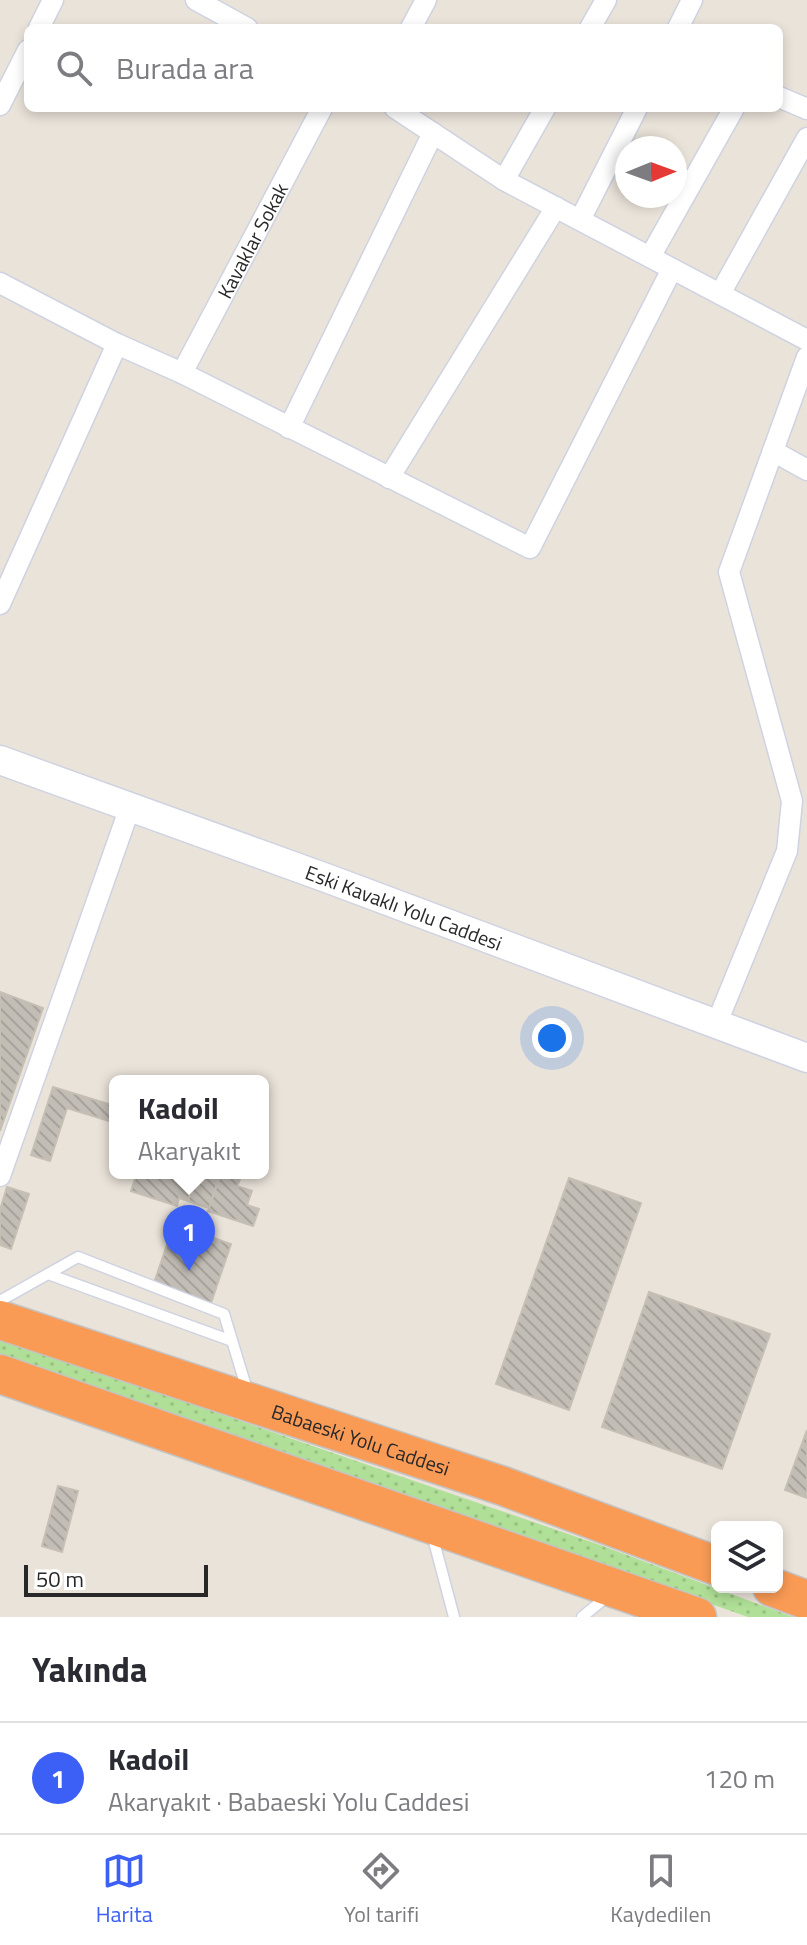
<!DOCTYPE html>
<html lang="tr">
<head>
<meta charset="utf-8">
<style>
	:root { --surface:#fff; --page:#f7f7f7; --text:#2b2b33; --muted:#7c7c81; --line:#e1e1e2; --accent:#3c60f5 }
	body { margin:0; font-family:"Titillium Web",sans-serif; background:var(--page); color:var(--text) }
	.controls { position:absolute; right:24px; bottom:24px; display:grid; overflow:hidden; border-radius:12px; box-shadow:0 4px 12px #0003 }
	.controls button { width:72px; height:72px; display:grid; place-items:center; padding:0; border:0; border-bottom:2px solid var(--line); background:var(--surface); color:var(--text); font:40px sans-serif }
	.compass { position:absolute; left:615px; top:136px; width:72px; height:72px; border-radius:50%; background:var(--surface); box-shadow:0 4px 12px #0003; rotate:89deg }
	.scale { position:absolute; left:24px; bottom:20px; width:184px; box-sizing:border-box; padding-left:8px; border:4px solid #282828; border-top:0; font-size:22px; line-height:28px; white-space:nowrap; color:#282828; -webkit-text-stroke:6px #fff; paint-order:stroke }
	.you { position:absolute; left:552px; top:1038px; width:28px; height:28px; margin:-20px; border:6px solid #fff; border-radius:50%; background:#1a73e8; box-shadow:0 0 0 12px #1a73e833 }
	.badge { display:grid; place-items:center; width:52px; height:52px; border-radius:50%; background:var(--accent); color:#fff; font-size:26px; font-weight:700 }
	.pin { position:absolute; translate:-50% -66px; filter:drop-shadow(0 2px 4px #0008) }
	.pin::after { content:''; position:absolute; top:42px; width:28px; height:24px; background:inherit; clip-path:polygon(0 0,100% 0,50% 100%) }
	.popup { position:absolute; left:109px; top:1075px; width:160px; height:104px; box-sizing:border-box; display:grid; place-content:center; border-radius:12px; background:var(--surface); filter:drop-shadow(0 2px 6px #0005); font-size:26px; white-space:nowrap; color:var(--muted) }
	.popup b { font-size:30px; color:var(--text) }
	.popup::after { content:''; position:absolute; left:50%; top:100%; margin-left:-16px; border:16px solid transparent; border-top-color:var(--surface) }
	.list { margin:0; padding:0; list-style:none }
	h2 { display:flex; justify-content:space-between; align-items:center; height:104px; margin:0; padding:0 32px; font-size:34px }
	h2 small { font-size:26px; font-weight:400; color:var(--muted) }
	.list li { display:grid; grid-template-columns:52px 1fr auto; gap:24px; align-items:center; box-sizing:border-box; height:112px; padding:0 32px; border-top:2px solid var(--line) }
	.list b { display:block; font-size:30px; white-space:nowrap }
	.list p { margin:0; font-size:26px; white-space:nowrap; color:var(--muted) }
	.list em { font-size:26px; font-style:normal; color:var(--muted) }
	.icon { flex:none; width:44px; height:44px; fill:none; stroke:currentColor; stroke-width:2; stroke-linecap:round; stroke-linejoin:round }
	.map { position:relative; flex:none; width:807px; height:1617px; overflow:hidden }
	.search { position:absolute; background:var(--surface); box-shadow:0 4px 12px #0003; left:24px; right:24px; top:24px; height:88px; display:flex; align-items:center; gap:20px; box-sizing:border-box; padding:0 28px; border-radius:12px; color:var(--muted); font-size:30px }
	.sheet { height:216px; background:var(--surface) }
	nav { display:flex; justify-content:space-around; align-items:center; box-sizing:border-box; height:112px; border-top:2px solid var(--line); background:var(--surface); font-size:22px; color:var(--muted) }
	nav a { display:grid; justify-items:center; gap:4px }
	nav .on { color:var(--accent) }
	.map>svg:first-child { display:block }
	.grass { fill:url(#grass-dots) }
	.building { fill:url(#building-back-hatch); stroke:#c5bfb4; stroke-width:2 }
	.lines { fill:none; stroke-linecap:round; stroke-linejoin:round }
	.lane-casing { stroke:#cfd3e1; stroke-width:13 }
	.street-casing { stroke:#cfd3e1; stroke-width:23 }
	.secondary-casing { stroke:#cfd3e1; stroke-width:31 }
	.highway-casing { stroke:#c3c3c3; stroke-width:41 }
	.lane { stroke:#fff; stroke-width:10 }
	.street { stroke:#fff; stroke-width:20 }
	.secondary { stroke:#fff; stroke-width:28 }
	.highway { stroke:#fa9b55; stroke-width:38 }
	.labels { text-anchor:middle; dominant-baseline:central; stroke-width:7; stroke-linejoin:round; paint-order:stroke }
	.street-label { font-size:20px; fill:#282828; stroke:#fff }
</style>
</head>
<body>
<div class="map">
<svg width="807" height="1617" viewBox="0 0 807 1617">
	<defs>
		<pattern id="grass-dots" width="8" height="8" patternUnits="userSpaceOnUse" patternTransform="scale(2)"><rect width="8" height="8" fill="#b0e097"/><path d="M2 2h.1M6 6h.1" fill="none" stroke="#97c082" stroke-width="1.8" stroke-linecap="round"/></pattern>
		<pattern id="building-back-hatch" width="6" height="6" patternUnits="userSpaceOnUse" patternTransform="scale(2)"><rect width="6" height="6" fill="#c2bdb5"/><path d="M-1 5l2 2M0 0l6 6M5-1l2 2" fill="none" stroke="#a7a29c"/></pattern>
	</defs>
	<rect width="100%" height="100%" fill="#eae3da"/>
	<!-- grass -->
	<polygon class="grass" points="0,1338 600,1545 793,1617 748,1617 336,1471 11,1360 0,1356"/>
	<!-- building -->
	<g class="building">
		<polygon points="0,992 43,1008 0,1131"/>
		<polygon points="53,1087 115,1106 115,1123 67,1108 50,1161 31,1155"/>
		<polygon points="137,1173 197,1173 188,1201 179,1198 177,1206 131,1191"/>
		<polygon points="197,1173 221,1173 209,1208 188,1201"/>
		<polygon points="221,1173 240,1179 237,1186 252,1191 247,1205 259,1209 253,1226 208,1211"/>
		<polygon points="569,1178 641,1203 569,1410 496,1384"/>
		<polygon points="7,1187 29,1194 11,1249 0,1245 0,1210"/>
		<polygon points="174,1224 231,1244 211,1303 154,1283"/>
		<polygon points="649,1292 770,1334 722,1469 602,1427"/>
		<polygon points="807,1430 807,1498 785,1490"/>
		<polygon points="58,1486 78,1491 62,1552 42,1546"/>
	</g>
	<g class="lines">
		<!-- lane casing -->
		<g class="lane-casing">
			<g id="lane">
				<polyline points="48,1274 232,1341"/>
				<polyline points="0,1301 78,1257 224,1314 248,1393"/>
				<polyline points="432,1534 454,1617"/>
				<polyline points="582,1617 609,1595"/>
			</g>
		</g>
		<!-- street casing -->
		<g class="street-casing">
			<g id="street">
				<polyline points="196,0 247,28"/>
				<polyline points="39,28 53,0"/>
				<polyline points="411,28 426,0"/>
				<polyline points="590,28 606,0"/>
				<polyline points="678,28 692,0"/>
				<polyline points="779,97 807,109"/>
				<polyline points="0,105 28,50"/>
				<polyline points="395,108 504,180 807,340"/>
				<polyline points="504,180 545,108"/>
				<polyline points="580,220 637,108"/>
				<polyline points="650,257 734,108"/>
				<polyline points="0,283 117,344 182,373 530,548 672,269"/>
				<polyline points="720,294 807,138"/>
				<path id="s1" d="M182 373 322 108"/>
				<polyline points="289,428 433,133"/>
				<polyline points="773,451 807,470"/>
				<polyline points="389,478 556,207"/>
				<polyline points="0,604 117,344"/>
				<polyline points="716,1025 787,851 792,801 729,572 807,357"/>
				<polyline points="0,1176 130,807"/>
			</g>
		</g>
		<!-- secondary casing -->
		<g class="secondary-casing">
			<g id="secondary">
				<path id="s2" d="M0 760 329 879 807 1058"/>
			</g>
		</g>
		<!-- highway casing -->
		<g class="highway-casing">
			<g id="highway">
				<path id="s3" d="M0 1320 503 1486 717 1566"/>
				<polyline points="0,1374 697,1617"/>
				<polyline points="772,1587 807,1600"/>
			</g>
		</g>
		<!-- lane -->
		<use href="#lane" class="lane"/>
		<!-- street -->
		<use href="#street" class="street"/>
		<!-- secondary -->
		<use href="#secondary" class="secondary"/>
		<!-- highway -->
		<use href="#highway" class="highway"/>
	</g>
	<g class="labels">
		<!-- street labels -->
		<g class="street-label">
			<text stroke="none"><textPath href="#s1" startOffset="150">Kavaklar Sokak</textPath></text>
			<text stroke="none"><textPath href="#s2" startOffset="430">Eski Kavaklı Yolu Caddesi</textPath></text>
			<text stroke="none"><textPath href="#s3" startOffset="380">Babaeski Yolu Caddesi</textPath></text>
		</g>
	</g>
</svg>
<div class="controls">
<button><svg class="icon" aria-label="layers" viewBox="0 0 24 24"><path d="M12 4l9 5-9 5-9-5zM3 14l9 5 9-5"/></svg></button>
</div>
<svg class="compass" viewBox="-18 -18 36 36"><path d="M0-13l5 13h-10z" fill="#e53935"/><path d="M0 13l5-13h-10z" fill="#7c7c81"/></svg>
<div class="scale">50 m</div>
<div class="you"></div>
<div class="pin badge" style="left:189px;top:1271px">1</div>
<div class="popup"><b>Kadoil</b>Akaryakıt</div>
<div class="search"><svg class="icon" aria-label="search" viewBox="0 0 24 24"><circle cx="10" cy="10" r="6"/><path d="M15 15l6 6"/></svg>Burada ara</div>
</div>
<section class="sheet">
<h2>Yakında<small></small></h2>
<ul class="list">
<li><span class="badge">1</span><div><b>Kadoil</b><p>Akaryakıt · Babaeski Yolu Caddesi</p></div><em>120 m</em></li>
</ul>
</section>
<nav>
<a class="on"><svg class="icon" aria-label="map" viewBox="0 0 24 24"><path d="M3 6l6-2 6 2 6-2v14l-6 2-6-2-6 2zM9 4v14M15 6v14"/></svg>Harita</a>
<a><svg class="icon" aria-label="directions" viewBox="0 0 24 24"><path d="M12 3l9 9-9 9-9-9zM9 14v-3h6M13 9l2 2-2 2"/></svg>Yol tarifi</a>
<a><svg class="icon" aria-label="saved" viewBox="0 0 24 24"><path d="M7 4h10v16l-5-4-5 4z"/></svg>Kaydedilen</a>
</nav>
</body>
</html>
